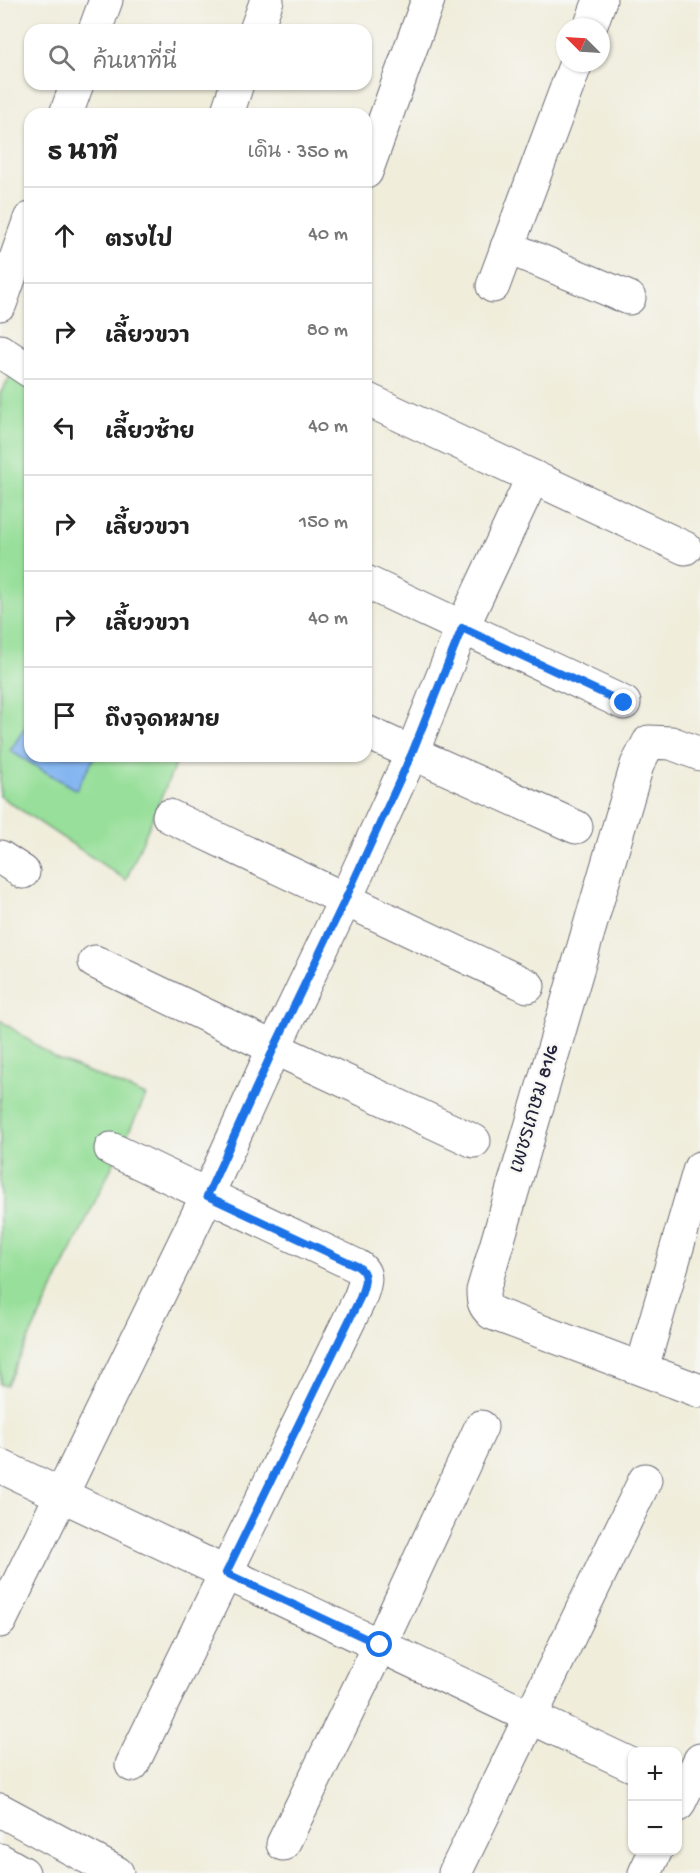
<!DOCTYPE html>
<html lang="th">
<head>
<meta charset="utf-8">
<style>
	:root { --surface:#fff; --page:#f6f6f6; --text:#222; --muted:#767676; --line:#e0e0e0 }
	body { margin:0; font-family:"Gochi Hand","Playpen Sans Thai",sans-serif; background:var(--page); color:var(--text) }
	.controls { position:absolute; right:18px; bottom:18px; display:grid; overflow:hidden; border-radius:12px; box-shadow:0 2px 4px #0004 }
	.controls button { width:54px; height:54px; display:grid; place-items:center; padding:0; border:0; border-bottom:2px solid var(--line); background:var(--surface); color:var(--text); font:30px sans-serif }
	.compass { position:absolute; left:556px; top:18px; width:54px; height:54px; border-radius:50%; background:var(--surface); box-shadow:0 2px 4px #0004; rotate:294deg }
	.stop { position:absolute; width:18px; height:18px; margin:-14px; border:4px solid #1a73e8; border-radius:50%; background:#fff }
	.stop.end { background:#1a73e8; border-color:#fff; box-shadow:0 2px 6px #0008 }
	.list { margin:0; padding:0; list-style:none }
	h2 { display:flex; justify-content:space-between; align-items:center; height:78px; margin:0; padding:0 24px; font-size:26px }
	h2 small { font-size:20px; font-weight:400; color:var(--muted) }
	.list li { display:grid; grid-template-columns:39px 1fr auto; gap:18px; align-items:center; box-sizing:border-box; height:96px; padding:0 24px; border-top:2px solid var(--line) }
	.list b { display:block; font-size:22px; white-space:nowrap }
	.list em { font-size:20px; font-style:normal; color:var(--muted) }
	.icon { flex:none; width:33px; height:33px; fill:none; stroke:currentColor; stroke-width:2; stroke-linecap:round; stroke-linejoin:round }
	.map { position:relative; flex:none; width:700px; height:1873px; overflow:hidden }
	.search { position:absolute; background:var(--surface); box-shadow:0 2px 4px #0004; left:24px; top:24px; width:348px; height:66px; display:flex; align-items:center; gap:15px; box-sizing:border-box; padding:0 21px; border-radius:18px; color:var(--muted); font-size:22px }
	.panel { position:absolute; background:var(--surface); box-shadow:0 2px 4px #0004; left:24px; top:108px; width:348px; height:654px; border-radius:18px }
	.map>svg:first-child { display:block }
	.green { fill:#97df9a; stroke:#5c806a; stroke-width:1.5 }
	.water { fill:#83b5f0; stroke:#526c96; stroke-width:1.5 }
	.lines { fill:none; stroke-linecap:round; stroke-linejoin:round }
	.minor-casing { stroke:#6a6973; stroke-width:35 }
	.major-casing { stroke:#6a6973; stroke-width:35 }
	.minor { stroke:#fff; stroke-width:33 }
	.major { stroke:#fff; stroke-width:33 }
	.route { stroke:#1a73e8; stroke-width:8 }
	.labels { text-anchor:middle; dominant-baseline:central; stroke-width:4.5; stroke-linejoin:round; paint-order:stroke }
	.street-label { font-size:20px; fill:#22223b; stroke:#f6f6f2 }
</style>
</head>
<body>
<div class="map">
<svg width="700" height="1873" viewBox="0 0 700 1873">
	<rect width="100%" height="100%" fill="#f6f6f2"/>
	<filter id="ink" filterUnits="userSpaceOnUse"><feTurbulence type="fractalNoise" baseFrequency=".0167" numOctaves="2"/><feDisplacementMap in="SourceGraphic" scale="12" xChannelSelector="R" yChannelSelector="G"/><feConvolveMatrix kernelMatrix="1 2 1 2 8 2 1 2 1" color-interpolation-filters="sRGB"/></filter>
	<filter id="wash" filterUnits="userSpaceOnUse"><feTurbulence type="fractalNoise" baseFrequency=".008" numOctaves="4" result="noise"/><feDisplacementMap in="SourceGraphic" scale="24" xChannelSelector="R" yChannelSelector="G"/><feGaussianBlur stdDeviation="1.35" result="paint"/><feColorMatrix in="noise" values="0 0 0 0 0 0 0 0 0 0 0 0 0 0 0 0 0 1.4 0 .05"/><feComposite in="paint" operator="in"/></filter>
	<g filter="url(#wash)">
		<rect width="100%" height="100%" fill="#f0eddb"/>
		<!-- green -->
		<g class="green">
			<polygon points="30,342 30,756 179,756 126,880 0,796 0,394"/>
			<polygon points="0,1020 55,1058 146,1096 6,1386 0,1384"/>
		</g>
		<!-- water -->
		<polygon class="water" points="30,719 30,756 95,756 76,790 10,751"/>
	</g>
	<g filter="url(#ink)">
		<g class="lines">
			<!-- minor casing -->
			<g class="minor-casing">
				<g id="minor">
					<polyline points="590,27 600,0"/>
					<polyline points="95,30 106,0"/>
					<polyline points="256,30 267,0"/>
					<polyline points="66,114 77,84"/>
					<polyline points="227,114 237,84"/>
					<polyline points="366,172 428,0"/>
					<polyline points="507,247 629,298"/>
					<polyline points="493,286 576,63"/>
					<polyline points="0,304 30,219"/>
					<polyline points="0,351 30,371"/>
					<polyline points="366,399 685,548"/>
					<polyline points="366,582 624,703"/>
					<polyline points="366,732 576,827"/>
					<path d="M700 754 671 743 649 742 637 765 483 1291C483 1301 484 1306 492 1313L700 1391"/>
					<polyline points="169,816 528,986"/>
					<polyline points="0,857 23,872"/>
					<polyline points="95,962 274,1048 474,1141"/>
					<path d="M111 1149 357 1266C370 1274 364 1286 360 1298L132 1765"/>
					<polyline points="642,1368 700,1168"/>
					<polyline points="0,1466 632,1765"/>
					<polyline points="0,1621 207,1196 274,1048 345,900 412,753 462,628 533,477"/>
					<polyline points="678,1805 700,1760"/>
					<polyline points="283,1844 380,1645 481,1427"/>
					<polyline points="455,1873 645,1480"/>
					<polyline points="645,1873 656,1850"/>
				</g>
			</g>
			<!-- major casing -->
			<g class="major-casing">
				<g id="major">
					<polyline points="0,1810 117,1873"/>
					<polyline points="0,1860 23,1873"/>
				</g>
			</g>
			<!-- minor -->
			<use href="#minor" class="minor"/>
			<!-- major -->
			<use href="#major" class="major"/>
		</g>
	</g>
	<g class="lines" filter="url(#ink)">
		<!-- route -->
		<path class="route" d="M380 1645 226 1573 360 1298C364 1286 370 1274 357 1266L207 1196 274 1048 345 900 412 753 462 628 624 703"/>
	</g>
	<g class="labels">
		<!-- street labels -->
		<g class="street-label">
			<text transform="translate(536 1109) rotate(-74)">เพชรเกษม 81/6</text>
		</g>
	</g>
</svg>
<div class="controls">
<button>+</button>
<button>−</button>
</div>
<svg class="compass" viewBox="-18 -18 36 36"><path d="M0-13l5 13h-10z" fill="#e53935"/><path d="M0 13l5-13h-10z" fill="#767676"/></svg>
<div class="stop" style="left:380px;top:1645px"></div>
<div class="stop end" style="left:624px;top:703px"></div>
<div class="search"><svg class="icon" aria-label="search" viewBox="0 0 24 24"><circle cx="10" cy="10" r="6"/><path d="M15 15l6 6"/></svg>ค้นหาที่นี่</div>
<section class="panel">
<h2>5 นาที<small>เดิน · 350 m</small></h2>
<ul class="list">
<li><svg class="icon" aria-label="ahead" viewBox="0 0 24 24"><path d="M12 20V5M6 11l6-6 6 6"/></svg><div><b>ตรงไป</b></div><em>40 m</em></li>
<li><svg class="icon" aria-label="right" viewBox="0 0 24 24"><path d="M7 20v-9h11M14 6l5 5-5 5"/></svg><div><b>เลี้ยวขวา</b></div><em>80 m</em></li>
<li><svg class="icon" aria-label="left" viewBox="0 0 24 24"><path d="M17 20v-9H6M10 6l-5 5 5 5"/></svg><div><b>เลี้ยวซ้าย</b></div><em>40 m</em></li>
<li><svg class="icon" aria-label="right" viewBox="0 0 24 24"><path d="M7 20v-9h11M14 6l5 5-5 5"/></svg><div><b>เลี้ยวขวา</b></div><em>150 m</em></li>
<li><svg class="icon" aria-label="right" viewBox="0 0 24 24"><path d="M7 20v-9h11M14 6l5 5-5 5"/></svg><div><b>เลี้ยวขวา</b></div><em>40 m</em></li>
<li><svg class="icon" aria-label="arrive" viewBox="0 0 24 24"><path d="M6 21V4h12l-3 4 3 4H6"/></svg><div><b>ถึงจุดหมาย</b></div></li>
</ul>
</section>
</div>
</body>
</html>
